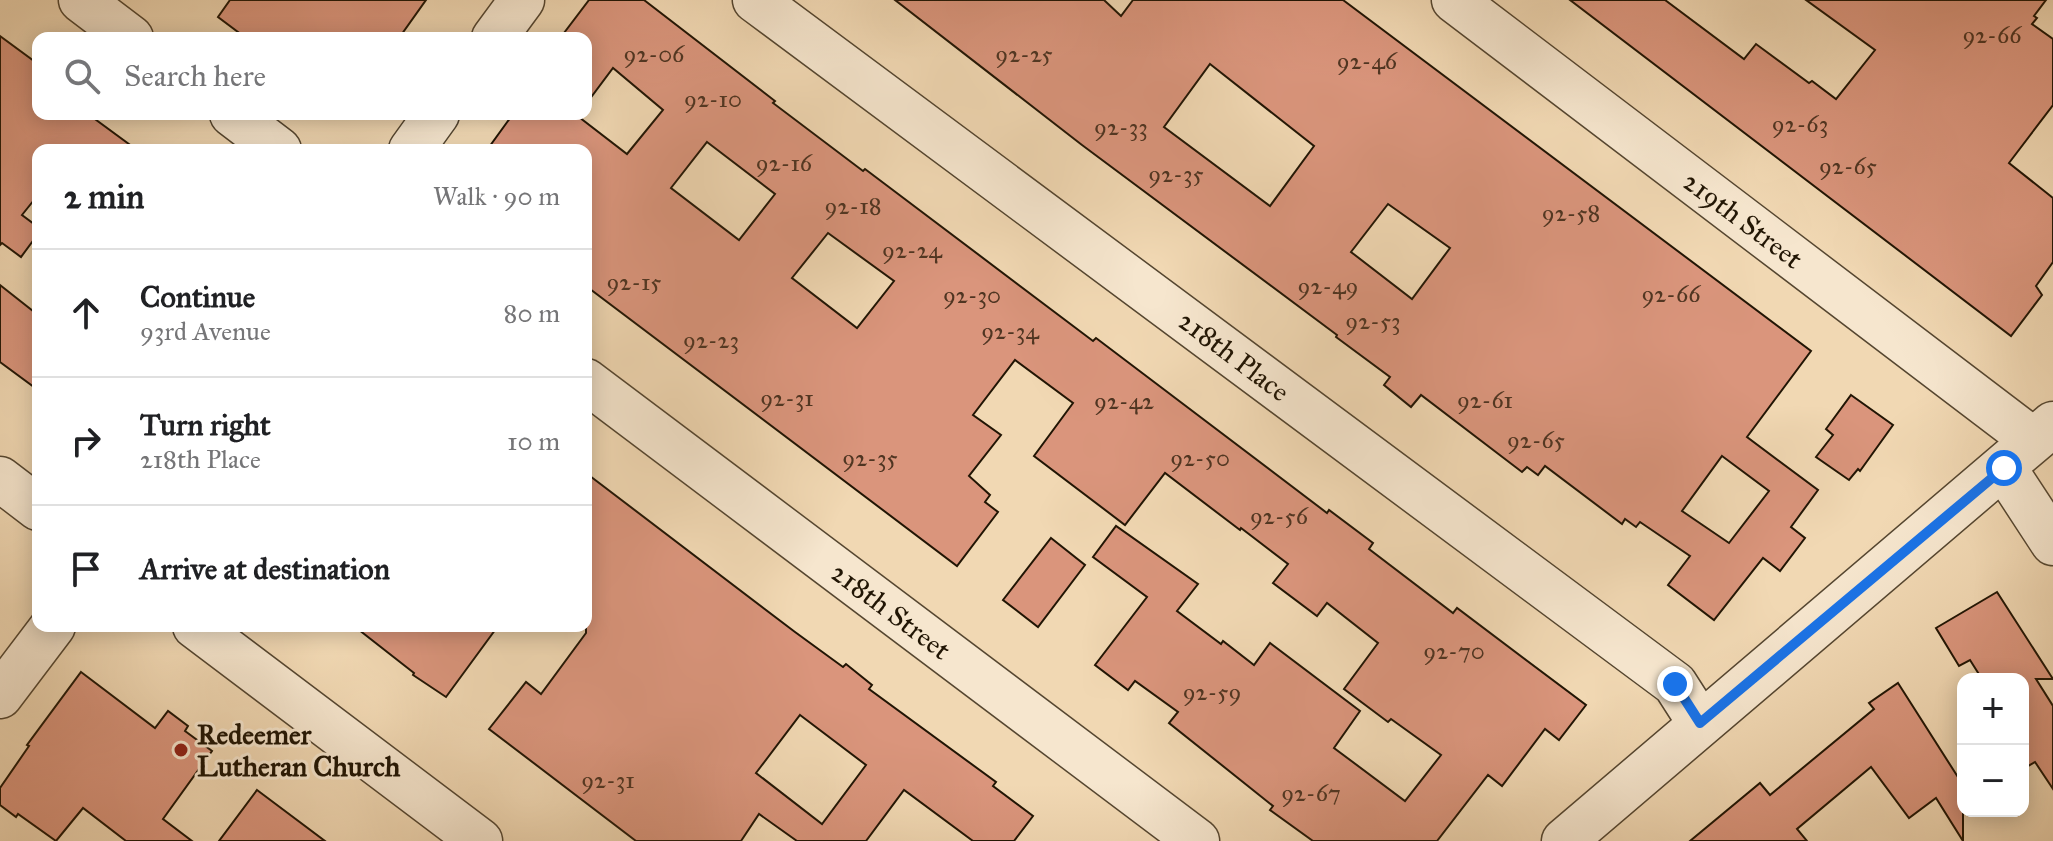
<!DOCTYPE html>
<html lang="en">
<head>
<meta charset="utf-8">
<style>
	:root { --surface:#fff; --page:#f6f6f6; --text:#202124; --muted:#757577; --line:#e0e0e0 }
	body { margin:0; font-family:"IM FELL Great Primer",serif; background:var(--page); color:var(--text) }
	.controls { position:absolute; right:24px; bottom:24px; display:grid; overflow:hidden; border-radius:16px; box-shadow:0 4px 20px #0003 }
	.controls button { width:72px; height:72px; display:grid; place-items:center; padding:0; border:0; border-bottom:2px solid var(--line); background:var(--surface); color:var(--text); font:40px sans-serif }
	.stop { position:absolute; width:24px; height:24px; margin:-18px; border:6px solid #1a73e8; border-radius:50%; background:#fff }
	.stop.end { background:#1a73e8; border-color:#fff; box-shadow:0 2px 8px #0008 }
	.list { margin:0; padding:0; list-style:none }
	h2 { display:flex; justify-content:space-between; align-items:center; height:104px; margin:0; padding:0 32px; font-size:34px }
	h2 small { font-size:26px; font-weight:400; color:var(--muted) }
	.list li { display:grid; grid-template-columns:52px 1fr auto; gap:24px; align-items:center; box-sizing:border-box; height:128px; padding:0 32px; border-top:2px solid var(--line) }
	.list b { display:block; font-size:30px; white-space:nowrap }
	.list p { margin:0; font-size:26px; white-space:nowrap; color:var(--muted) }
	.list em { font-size:26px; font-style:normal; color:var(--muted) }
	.icon { flex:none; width:44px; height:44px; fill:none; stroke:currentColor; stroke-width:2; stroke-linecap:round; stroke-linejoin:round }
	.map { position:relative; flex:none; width:2053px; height:841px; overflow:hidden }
	.search { position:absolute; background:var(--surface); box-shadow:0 4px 20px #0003; left:32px; top:32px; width:560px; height:88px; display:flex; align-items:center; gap:20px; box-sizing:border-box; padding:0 28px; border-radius:16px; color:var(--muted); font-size:30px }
	.panel { position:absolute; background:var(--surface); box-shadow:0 4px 20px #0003; left:32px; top:144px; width:560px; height:488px; border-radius:16px }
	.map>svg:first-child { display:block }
	.building { fill:#da957c; stroke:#211504; stroke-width:2; fill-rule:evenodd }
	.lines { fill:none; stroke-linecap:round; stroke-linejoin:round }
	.minor-casing { stroke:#554630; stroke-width:47 }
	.minor { stroke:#f6e6ce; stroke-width:44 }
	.route { stroke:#1a73e8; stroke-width:10 }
	.poi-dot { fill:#8f2418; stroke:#f6e6ce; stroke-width:3 }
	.labels { text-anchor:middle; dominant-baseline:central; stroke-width:6; stroke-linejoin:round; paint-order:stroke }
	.number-label { font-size:24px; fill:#4f3522 }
	.street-label { font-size:28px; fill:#211504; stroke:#f6e6ce }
	.poi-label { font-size:28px; font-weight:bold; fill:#211504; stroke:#f6e6ce; text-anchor:start }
</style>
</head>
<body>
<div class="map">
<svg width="2053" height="841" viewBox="0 0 2053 841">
	<rect width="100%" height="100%" fill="#f1d8b3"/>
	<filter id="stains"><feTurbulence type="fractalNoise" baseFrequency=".0025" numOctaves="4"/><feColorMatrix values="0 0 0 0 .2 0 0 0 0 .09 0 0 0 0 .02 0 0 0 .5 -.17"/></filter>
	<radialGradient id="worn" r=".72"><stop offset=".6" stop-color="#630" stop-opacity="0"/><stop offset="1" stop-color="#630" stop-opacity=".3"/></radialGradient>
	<!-- building -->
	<g class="building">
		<polygon points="230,0 426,0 399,38 246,38 218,17"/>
		<path d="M589 0H644L775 101 773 103 863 171 865 169 1093 341 1096 338 1327 513 1329 510 1373 543 1369 549 1453 613 1457 608 1586 705 1559 740 1545 729 1502 786 1488 775 1437 841H1313L1270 810 1273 806 1169 723 1178 712 1135 681 1128 690 1095 665 1147 597 1093 557 1116 526 1198 584 1177 611 1221 644 1223 641 1254 665 1270 643 1360 711 1334 748 1405 801 1441 755 1391 719 1388 722 1344 689 1378 643 1327 603 1317 616 1273 583 1288 564 1241 528 1240 530 1165 473 1125 525 1034 456 1073 403 1015 360 973 415 1001 435 969 476 990 495 985 502 998 512 957 566 586 286V150H487L513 114H575L627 154 663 110 613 68 586 104V38H571L564 33ZM707 142 775 194 739 240 671 188ZM828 233 894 281 857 328 792 278Z"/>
		<path d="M895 0H1104L1121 16 1133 0H1343L1811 351 1747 437 1818 490 1791 527 1805 538 1780 571 1763 558 1714 620 1668 585 1690 556 1640 522 1636 527 1625 519 1622 524 1545 466 1538 475 1527 467 1522 472 1421 395 1411 407 1384 385 1390 377 1336 337 1337 335 1082 145ZM1210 64 1314 146 1270 206 1164 127ZM1388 204 1450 248 1412 299 1351 252ZM1722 456 1769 491 1729 543 1682 511Z"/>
		<polygon points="1570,0 1665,0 1744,59 1756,44 1809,83 1812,81 1836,99 1875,50 1806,0 2046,0 2034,16 2037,18 2032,24 2053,39 2053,105 2009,163 2053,198 2053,262 2036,286 2042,295 2011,336"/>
		<polygon points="0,36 38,64 38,114 88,114 137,150 38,150 38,195 22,215 38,227 38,234 21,257 2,243 0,245"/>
		<polygon points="0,285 38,315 38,390 0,362"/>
		<polygon points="1851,395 1893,425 1860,471 1858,469 1849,480 1816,457 1833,435 1826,429"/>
		<path d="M586 473 795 632 843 667 846 664 872 685 869 689 996 782 993 786 1033 816 1014 841H973L904 790 866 841H797L759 814 741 841H636L489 729 526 682 541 694 586 633ZM800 715 866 765 822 824 756 773Z"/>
		<polygon points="1051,538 1085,565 1038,627 1003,600"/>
		<polygon points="1997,592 2053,679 2036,679 2053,706 2053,789 2035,762 2023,769 2023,679 1982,679 1970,660 1959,666 1936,628"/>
		<polygon points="354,626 498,626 446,697 413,675 414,673"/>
		<polygon points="81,672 155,728 168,711 188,726 185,731 212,751 163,819 192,841 126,841 83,808 56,841 18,814 16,817 0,805 0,788 29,746 27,745"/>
		<polygon points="1898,683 1963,785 1963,841 1936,798 1909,818 1871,767 1797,829 1807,841 1690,841 1760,783 1770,795 1874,709 1869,703"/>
		<polygon points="257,790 325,841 219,841"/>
	</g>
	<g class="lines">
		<!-- minor casing -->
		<g class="minor-casing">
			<g id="minor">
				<polyline points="81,0 131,38"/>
				<polyline points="755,0 1675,684 1700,723"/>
				<polyline points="1454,0 2033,440"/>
				<polyline points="494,38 522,0"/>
				<polyline points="232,114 279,150"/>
				<polyline points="411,150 437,114"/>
				<polyline points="586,381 1197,841"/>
				<polyline points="2004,468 2053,543"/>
				<polyline points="0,479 38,508"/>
				<polyline points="195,626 480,841"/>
				<polyline points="0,696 53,626"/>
				<polyline points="1564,841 2053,424"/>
			</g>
		</g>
		<!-- minor -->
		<use href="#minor" class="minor"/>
	</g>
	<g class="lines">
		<!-- route -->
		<polyline class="route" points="1675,684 1700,723 2004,468"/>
	</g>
	<!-- markers -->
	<circle class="poi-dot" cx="181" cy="750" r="8"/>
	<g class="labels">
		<!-- number labels -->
		<g class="number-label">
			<text x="1992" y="35">92-66</text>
			<text x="654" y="54">92-06</text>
			<text x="1024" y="54">92-25</text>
			<text x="1367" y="61">92-46</text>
			<text x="713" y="99">92-10</text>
			<text x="1800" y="124">92-63</text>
			<text x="1121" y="127">92-33</text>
			<text x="784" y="163">92-16</text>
			<text x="1848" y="166">92-65</text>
			<text x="1176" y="174">92-35</text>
			<text x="853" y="206">92-18</text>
			<text x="1571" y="213">92-58</text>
			<text x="912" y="250">92-24</text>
			<text x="634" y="282">92-15</text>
			<text x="1328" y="286">92-49</text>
			<text x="1671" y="294">92-66</text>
			<text x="972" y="295">92-30</text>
			<text x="1373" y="321">92-53</text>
			<text x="1010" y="331">92-34</text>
			<text x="711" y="340">92-23</text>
			<text x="787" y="398">92-31</text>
			<text x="1485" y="400">92-61</text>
			<text x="1124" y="401">92-42</text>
			<text x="1536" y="440">92-65</text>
			<text x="870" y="458">92-35</text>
			<text x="1200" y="458">92-50</text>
			<text x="1279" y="516">92-56</text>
			<text x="1454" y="651">92-70</text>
			<text x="1212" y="692">92-59</text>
			<text x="608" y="780">92-31</text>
			<text x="1311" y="793">92-67</text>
		</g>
		<!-- street labels -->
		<g class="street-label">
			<text transform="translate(1743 220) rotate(37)">219th Street</text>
			<text transform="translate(1234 356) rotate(37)">218th Place</text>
			<text transform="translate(891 611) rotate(37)">218th Street</text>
		</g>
		<!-- poi labels -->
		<g class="poi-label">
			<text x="197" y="734">Redeemer<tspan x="197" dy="32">Lutheran Church</tspan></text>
		</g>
	</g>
	<rect width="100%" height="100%" filter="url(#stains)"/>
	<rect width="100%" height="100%" fill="url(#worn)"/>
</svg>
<div class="controls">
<button>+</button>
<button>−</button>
</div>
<div class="stop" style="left:2004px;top:468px"></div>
<div class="stop end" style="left:1675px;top:684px"></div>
<div class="search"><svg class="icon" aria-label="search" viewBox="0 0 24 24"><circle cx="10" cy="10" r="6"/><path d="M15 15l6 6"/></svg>Search here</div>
<section class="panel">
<h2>2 min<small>Walk · 90 m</small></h2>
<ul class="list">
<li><svg class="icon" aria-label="ahead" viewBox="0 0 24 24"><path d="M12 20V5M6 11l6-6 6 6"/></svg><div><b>Continue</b><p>93rd Avenue</p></div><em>80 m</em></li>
<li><svg class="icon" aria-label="right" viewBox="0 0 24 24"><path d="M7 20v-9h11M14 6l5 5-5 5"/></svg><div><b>Turn right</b><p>218th Place</p></div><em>10 m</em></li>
<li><svg class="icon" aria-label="arrive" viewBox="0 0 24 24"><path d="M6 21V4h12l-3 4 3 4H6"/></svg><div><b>Arrive at destination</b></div></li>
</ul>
</section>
</div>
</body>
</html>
